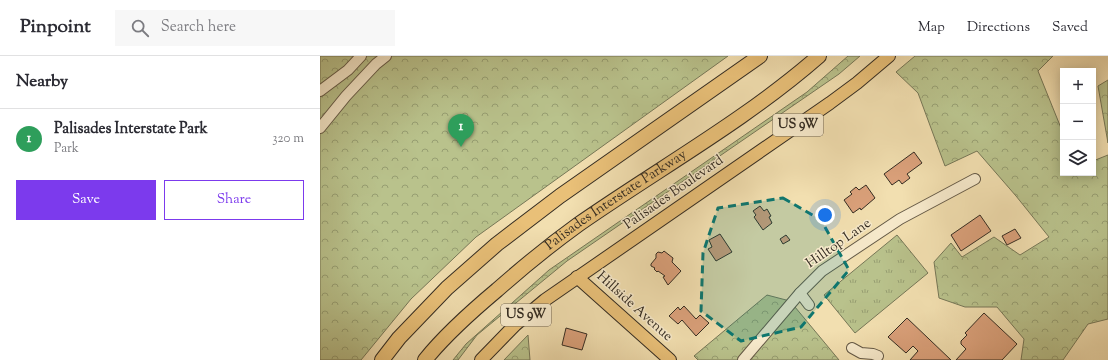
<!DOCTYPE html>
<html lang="en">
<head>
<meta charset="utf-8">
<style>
	:root { --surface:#fff; --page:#f7f7f7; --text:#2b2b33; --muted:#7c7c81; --line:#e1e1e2; --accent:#7c3aed }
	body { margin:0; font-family:"Sorts Mill Goudy",serif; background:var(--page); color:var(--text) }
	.controls { position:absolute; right:12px; top:12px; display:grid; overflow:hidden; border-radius:0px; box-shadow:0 2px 10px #0003 }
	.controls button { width:36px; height:36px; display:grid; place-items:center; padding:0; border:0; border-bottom:1px solid var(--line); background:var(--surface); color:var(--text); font:20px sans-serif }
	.you { position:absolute; left:505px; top:159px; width:14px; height:14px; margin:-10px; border:3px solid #fff; border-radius:50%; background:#1a73e8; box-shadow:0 0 0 6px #1a73e833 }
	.badge { display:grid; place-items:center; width:26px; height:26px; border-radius:50%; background:var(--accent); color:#fff; font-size:13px; font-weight:700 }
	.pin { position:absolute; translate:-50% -33px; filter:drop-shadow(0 1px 2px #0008) }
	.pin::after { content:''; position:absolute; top:21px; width:14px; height:12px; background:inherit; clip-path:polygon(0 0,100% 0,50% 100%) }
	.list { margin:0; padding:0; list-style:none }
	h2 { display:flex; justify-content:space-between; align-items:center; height:52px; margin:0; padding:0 16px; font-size:17px }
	h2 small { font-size:13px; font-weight:400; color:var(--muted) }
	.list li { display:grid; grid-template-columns:26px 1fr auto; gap:12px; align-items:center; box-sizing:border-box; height:60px; padding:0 16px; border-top:1px solid var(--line) }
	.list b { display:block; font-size:15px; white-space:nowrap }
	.list p { margin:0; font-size:13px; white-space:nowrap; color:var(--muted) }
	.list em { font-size:13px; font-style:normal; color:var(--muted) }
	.actions { display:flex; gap:8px; padding:12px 16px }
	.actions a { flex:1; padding:9px 0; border:1px solid var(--accent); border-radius:0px; text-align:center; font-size:14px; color:var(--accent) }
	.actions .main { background:var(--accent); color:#fff }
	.icon { flex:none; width:22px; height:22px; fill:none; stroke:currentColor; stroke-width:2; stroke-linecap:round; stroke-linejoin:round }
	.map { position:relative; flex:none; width:788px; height:304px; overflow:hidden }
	header { display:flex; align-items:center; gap:24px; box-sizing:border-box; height:56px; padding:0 20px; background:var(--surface); border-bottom:1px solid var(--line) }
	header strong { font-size:19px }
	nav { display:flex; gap:22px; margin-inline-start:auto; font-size:14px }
	.search { width:280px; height:36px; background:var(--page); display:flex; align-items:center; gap:10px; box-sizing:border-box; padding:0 14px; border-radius:0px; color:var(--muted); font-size:15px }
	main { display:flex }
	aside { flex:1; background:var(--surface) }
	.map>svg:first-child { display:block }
	.grass { fill:url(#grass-tufts); stroke:#767757 }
	.forest { fill:url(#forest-crowns); stroke:#767757 }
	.building { fill:#dba17b; stroke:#342c22 }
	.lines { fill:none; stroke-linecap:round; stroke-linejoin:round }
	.minor-casing { stroke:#645946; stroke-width:12 }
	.major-casing { stroke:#342c22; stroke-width:14 }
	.highway-casing { stroke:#342c22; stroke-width:16 }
	.minor { stroke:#f7eacc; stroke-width:10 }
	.major { stroke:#e9c078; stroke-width:12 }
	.highway { stroke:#e9c078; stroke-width:14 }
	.marked { fill:#0f766e; fill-opacity:0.2; stroke:#0f766e; stroke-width:3; stroke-dasharray:8 5; stroke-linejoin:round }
	.labels { text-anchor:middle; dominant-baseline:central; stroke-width:3; stroke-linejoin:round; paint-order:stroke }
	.shield { fill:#f7eacc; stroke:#6e6555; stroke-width:1 }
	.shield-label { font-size:13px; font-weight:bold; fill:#342c22 }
	.street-label { font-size:14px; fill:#342c22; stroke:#f7eacc }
</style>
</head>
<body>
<header>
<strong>Pinpoint</strong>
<div class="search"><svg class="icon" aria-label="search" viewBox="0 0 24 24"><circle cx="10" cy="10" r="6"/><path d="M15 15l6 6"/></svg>Search here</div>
<nav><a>Map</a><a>Directions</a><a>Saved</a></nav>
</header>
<main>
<aside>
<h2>Nearby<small></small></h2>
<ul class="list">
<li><span class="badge" style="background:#2e9e5b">1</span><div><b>Palisades Interstate Park</b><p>Park</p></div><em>320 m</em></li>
</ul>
<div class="actions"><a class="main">Save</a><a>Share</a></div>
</aside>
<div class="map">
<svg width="788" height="304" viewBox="0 0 788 304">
	<defs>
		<pattern id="grass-tufts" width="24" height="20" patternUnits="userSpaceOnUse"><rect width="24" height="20" fill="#b9c28c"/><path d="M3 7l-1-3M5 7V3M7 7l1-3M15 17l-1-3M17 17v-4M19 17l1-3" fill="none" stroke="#979e72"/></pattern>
		<pattern id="forest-crowns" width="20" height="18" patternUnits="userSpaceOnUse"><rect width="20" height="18" fill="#b9c28c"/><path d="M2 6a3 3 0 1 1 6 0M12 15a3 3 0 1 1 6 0" fill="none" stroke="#979e72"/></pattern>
	</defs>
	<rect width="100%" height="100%" fill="#f2dfb0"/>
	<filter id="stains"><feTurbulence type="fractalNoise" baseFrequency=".005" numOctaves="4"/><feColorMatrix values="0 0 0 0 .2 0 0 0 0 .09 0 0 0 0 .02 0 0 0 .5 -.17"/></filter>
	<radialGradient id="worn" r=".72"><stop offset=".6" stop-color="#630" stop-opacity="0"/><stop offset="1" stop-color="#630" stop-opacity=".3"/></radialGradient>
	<!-- grass -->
	<polygon class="grass" points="577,179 608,217 535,277 504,239"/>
	<!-- forest -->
	<g class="forest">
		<polygon points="0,0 408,0 156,181 91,243 41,304 0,304"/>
		<polygon points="528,0 540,0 519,18 247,205 157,279 138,304 133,304 146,288 229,214 487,36"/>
		<polygon points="595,0 733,0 718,15 743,77 743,117 773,117 773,105 788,99 788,263 768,268 743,304 701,304 704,283 677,251 645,251 619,242 614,206 631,187 642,201 674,181 700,199 729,181 696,140 657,95 625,110 598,37 576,16"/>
		<polygon points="788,24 788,87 778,30"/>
		<polygon points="447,239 470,245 519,304 378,304 374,300"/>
		<polygon points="208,279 210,304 184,304"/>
	</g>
	<!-- building -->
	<g class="building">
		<polygon points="594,96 602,107 587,118 590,122 582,128 579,124 572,129 564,118"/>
		<polygon points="546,129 555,142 541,154 540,152 533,157 524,144 532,138 530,136 536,131 539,134"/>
		<polygon points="440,150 444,155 447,153 451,160 449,161 452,167 443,174 434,161 436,159 433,155"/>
		<polygon points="660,159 671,175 641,195 631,179"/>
		<polygon points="695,173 701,182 687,189 682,180"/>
		<polygon points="400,178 412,196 396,205 388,193 392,191 389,184"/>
		<polygon points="466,179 470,184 463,188 460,183"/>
		<polygon points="344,195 353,202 352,206 361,215 348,229 343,221 345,220 338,215 337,216 334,213 335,212 331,210 331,208 336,202 336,198 338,196 342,197"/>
		<polygon points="364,250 376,263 380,259 389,267 376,280 362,264 358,268 349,260 358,251 360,254"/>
		<polygon points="664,257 697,288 682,304 636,304 646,293 641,288 641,285 647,279 645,277"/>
		<polygon points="587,262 631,304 590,304 598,295 593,290 586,297 568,281"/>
		<polygon points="246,272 267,278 262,294 242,289"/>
	</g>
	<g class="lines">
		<!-- minor casing -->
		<g class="minor-casing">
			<g id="minor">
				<polyline points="0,35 28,14 41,0"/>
				<polyline points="0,72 26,40 56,8 66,0"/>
				<polyline points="480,237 489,249"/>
				<polyline points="532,292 541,297 553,298 558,300"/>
				<polyline points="423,304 480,237 502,215 580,163 655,123"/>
			</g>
		</g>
		<!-- major casing -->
		<g class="major-casing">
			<g id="major">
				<polyline points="257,221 350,304"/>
				<polyline points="161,304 195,269 225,244 510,47 537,27 569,0"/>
			</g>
		</g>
		<!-- highway casing -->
		<g class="highway-casing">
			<g id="highway">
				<polyline points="62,304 79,282 127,232 177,188 240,140 440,0"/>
				<path id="s1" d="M105 304C125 279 152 255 177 234 203 211 230 189 259 168 338 113 426 64 499 0"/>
			</g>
		</g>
		<!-- minor -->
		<use href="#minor" class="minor"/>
		<!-- major -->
		<use href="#major" class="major"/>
		<!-- highway -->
		<use href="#highway" class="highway"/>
	</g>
	<!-- marked area -->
	<path class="marked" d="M463 142 501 164 529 214 481 271 421 285 381 255 383 197 398 152Z"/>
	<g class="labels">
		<!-- shield labels -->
		<g class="shield">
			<rect x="453" y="58" width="50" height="22" rx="3"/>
			<rect x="181" y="248" width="50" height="22" rx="3"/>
		</g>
		<g class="shield-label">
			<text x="478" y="69">US 9W</text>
			<text x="206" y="259">US 9W</text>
		</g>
		<!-- street labels -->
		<g class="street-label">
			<text transform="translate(354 137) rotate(-35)">Palisades Boulevard</text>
			<text stroke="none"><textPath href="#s1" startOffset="250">Palisades Interstate Parkway</textPath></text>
			<text transform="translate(519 188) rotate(-35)">Hilltop Lane</text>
			<text transform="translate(314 251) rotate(42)">Hillside Avenue</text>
		</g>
	</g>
	<rect width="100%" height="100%" filter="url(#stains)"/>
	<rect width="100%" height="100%" fill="url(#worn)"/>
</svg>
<div class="controls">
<button>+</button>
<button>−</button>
<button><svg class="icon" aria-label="layers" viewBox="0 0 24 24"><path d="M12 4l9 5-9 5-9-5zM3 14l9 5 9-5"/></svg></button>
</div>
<div class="you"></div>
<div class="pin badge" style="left:141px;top:91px;background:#2e9e5b">1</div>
</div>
</main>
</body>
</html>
